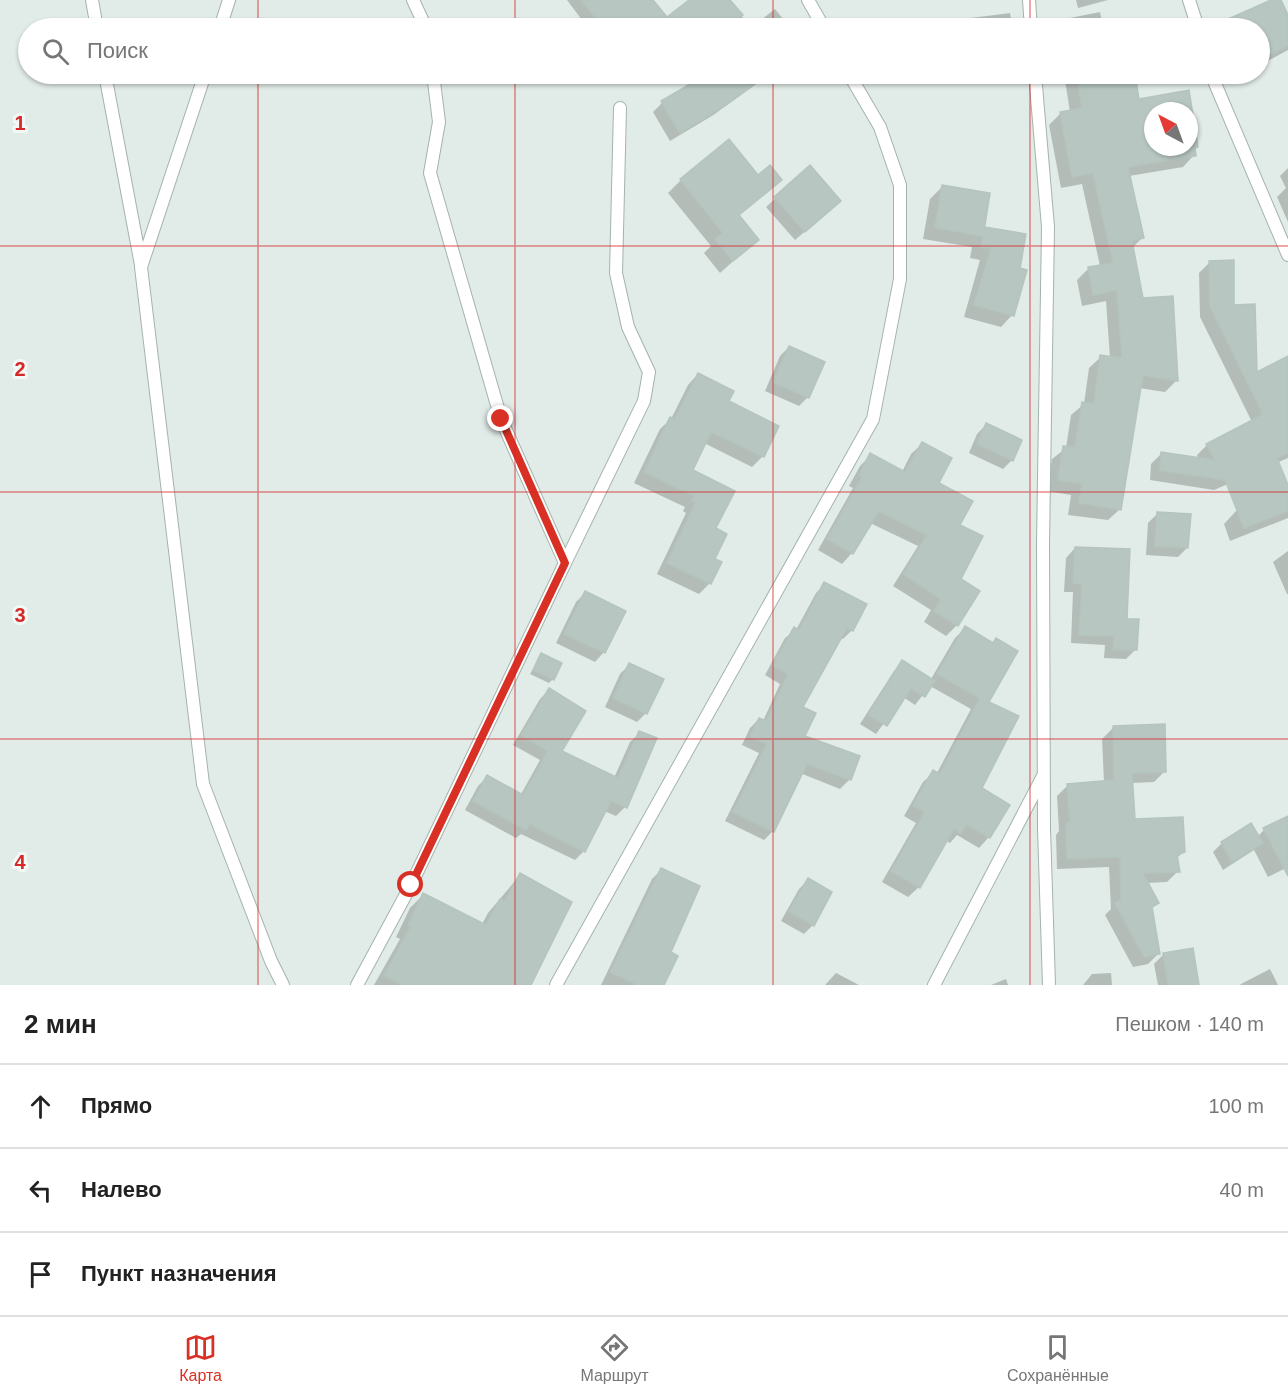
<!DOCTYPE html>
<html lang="ru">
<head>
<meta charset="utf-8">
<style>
	:root { --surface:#fff; --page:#f6f6f6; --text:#222; --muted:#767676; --line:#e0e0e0; --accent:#d93025 }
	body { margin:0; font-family:Helvetica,sans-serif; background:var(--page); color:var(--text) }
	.compass { position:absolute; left:1144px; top:102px; width:54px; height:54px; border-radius:50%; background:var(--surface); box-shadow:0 2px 4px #0004; rotate:319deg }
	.stop { position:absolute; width:18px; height:18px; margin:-14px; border:4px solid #d93025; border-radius:50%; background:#fff }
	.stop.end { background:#d93025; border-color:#fff; box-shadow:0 2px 6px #0008 }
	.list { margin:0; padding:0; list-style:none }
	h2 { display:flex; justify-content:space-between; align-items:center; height:78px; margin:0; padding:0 24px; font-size:26px }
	h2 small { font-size:20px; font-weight:400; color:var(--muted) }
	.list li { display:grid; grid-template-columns:39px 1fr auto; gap:18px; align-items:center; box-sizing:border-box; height:84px; padding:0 24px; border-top:2px solid var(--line) }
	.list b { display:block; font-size:22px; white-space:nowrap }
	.list em { font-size:20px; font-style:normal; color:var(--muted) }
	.icon { flex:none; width:33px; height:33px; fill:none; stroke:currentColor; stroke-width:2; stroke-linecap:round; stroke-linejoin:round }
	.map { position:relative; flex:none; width:1288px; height:985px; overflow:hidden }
	.search { position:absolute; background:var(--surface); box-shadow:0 2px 4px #0004; left:18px; right:18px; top:18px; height:66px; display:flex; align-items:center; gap:15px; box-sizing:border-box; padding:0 21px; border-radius:33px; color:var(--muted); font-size:22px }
	.sheet { height:330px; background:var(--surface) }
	nav { display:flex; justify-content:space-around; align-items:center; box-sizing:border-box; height:84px; border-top:2px solid var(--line); background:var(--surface); font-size:16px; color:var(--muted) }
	nav a { display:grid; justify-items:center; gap:3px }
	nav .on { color:var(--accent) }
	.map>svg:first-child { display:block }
	.shadow { fill:#0003; fill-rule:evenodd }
	.building { fill:#b7c6c0; stroke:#b4c5be; stroke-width:1.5; fill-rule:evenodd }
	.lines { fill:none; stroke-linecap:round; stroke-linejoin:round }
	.lane-casing { stroke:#a4b3ae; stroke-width:14 }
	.lane { stroke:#fff; stroke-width:12 }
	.route { stroke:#d93025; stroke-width:8 }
	.grid { fill:none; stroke:#d62828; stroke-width:1.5; stroke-opacity:0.55 }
	.grid-label { font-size:20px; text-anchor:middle; font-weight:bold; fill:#d62828; stroke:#f2f8f5; stroke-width:6; stroke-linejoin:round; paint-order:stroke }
</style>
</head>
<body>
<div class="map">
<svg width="1288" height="985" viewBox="0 0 1288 985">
	<rect width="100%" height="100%" fill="#e1ebe7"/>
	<!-- shadow -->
	<g class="shadow">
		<polygon points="567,0 633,0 667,19 692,0 728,0 751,28 775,9 787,24 783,28 598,28 594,23 588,28"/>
		<polygon points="1076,0 1108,0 1078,8"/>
		<polygon points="1275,0 1279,0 1288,19 1288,50 1260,65 1260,28 1222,28 1230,20"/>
		<polygon points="1100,12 1103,28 1060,28 1070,18"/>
		<polygon points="1010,13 1013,28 952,28 963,27 971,18"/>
		<polygon points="636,74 648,74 641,79"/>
		<polygon points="709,74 767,74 715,114 670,141 653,112 662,103"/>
		<path d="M1067 74H1133L1138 100 1187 92 1196 147 1194 155 1183 167 1129 176 1142 238 1132 248 1141 300 1177 380 1165 392 1139 388 1120 509 1108 520 1068 515 1071 495 1047 491 1052 459 1066 448 1071 415 1084 404 1089 368 1101 357 1110 358 1106 301 1082 306 1077 280 1089 268 1100 266 1082 184 1061 188 1049 125 1061 113 1070 112 1065 80ZM1153 111H1189V147H1153Z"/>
		<polygon points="810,167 830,210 795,240 766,207"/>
		<polygon points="1288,168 1288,222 1277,197 1286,188 1280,176"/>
		<polygon points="758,177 780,180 738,216 757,240 720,273 704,253 711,246 668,193 681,180"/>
		<polygon points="942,187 982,232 985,229 1012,315 1001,327 964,317 980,260 970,258 972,247 923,239 930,199"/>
		<polygon points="1210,262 1233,306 1255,374 1288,358 1288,458 1214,490 1150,480 1151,464 1162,453 1198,459 1197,455 1207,445 1252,422 1200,317 1199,273"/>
		<polygon points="789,347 808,397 799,406 765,391 780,356"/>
		<polygon points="698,374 727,402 763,456 752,467 704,443 691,470 714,529 712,559 720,563 710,583 699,594 657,574 686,513 683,511 685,507 634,483 660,429 671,419 688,385"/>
		<polygon points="986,425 1012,460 1003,469 969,453 977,434"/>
		<polygon points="922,444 937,484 958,526 957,625 946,636 924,622 931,610 893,586 918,546 870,523 852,553 842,564 818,550 853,488 849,486 860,466 871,455 902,472 911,454"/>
		<polygon points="1288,491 1288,518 1230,541 1224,524 1237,510"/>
		<polygon points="1157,514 1187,548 1178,557 1146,555 1148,523"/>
		<polygon points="1075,548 1126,620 1135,650 1126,659 1104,658 1105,645 1071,643 1073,592 1064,592 1066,558"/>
		<polygon points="1288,551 1288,594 1287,594 1273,562"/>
		<polygon points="825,584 852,630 843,639 840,638 801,708 803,736 850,779 840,789 800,773 773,831 764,840 725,821 759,753 742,745 750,728 759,719 763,721 780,684 765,675 785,638 796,630 816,593"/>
		<polygon points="585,593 624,612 604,652 595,662 556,643 576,602"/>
		<polygon points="965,628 987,702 980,789 989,837 979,848 957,835 950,843 945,840 919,887 908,897 882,882 916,823 904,816 923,782 934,772 937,773 971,709 930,686 915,705 903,697 876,734 860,724 894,671 903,662 931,679 955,638"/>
		<polygon points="542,655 553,679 549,683 530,674"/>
		<polygon points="629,665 646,713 637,722 605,707 620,674"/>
		<polygon points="549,690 560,752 614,778 630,742 640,733 655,739 625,807 616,816 604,811 584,851 575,860 521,834 516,838 465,810 478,786 487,777 520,796 540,760 513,745 540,699"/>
		<polygon points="1113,728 1165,771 1154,782 1131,783 1134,821 1183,852 1176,859 1178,871 1167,882 1147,883 1157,903 1151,909 1159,953 1148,964 1133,967 1105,915 1111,909 1109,867 1057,869 1056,835 1059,831 1057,796 1068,785 1104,782 1102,739"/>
		<polygon points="1288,818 1288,867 1268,877 1254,850 1223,870 1213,852 1222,843 1258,836 1264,830"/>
		<polygon points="661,870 669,953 662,985 601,985 652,879"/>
		<polygon points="520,875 526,985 374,985 400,939 396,937 410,908 423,895 482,924 488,913"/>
		<polygon points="808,880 813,925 804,934 781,921 799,889"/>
		<polygon points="1163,955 1198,985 1158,985 1154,964"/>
		<polygon points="1270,969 1278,985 1240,985 1241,984"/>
		<polygon points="836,973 859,985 825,985"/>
		<polygon points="1111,973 1112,985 1083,985 1092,974"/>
		<polygon points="1006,979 1008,985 991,985"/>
	</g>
	<!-- building -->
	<g class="building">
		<polygon points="581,0 653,0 667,17 689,0 730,0 743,15 726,28 604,28"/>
		<polygon points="1271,0 1281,0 1288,15 1288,46 1260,59 1260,28 1208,28"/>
		<polygon points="707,74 769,74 726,105 680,133 661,101"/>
		<path d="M1077 74H1135L1139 99 1189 90 1198 147 1195 148 1196 156 1128 167 1144 238 1132 241 1143 298 1173 296 1178 381 1143 375 1121 510 1079 503 1082 483 1058 480 1063 446 1075 447 1082 402 1094 404 1100 355 1122 358 1117 290 1093 295 1088 267 1113 263 1093 173 1072 177 1060 112 1082 108ZM1153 111H1189V147H1153Z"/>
		<polygon points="729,139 758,175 770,165 782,180 739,215 759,240 733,261 715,239 723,233 680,179"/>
		<polygon points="810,165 841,201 805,232 774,197"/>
		<polygon points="942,185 990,193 984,231 985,227 1026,234 1020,268 1027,270 1014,316 974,305 991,248 981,247 983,236 935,228"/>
		<polygon points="1234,260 1234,305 1255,304 1257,372 1288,356 1288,453 1277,458 1288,485 1288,511 1244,528 1225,480 1160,470 1161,452 1215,460 1206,444 1262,415 1261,410 1210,306 1209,261"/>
		<polygon points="789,346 825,362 809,398 773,382"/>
		<polygon points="698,373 734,391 729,401 779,426 764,457 711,432 693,470 735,491 716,528 727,534 715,559 722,562 711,584 667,563 696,502 692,501 695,496 644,472 670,417 675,419"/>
		<polygon points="986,423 1022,440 1013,461 977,444"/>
		<polygon points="922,442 952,458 939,483 973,501 960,525 983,536 961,579 980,591 958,626 934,611 941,599 903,574 927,535 879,511 853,554 827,539 862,477 859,475 870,453 905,472"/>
		<polygon points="1157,512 1191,514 1188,548 1155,546"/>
		<polygon points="1075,547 1130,549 1127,619 1139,619 1137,650 1113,650 1114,636 1079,635 1082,584 1073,583"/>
		<polygon points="824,582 867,604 853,631 847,628 803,707 816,713 805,736 860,756 851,780 807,764 774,832 733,812 767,744 750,736 759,718 766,721 788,674 772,666 794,627 799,630"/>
		<polygon points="585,591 626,611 605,653 564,634"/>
		<polygon points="965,626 993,643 996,638 1018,651 989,702 1019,716 982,788 1010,805 990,838 966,824 961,834 954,829 920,888 891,871 925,812 913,805 933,770 940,774 980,698 937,674"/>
		<polygon points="541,653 562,663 554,680 533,670"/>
		<polygon points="902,660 935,681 925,697 911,688 887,726 868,715"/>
		<polygon points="629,663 664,679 647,714 613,698"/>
		<polygon points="549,688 586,711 562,751 618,778 639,731 657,738 627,808 611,801 585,852 530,824 526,830 473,801 487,775 523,795 548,751 521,735"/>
		<polygon points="1165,724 1166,772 1132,773 1135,819 1183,817 1185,852 1177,855 1180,872 1143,873 1159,903 1152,907 1160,954 1144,957 1115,903 1121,900 1120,857 1067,859 1066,823 1070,822 1067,784 1114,780 1113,726"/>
		<polygon points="1288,816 1288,876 1263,828"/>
		<polygon points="1251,823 1263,843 1232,862 1221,842"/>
		<polygon points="661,868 700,886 671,952 678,956 664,985 638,985 610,972"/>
		<polygon points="520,873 572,902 531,985 402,985 384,975 411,926 408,925 423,893 486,925 500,899 505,901"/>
		<polygon points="808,878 832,892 814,926 789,911"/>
		<polygon points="1193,948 1199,985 1168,985 1163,953"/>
	</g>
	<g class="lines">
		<!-- lane casing -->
		<g class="lane-casing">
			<g id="lane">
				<polyline points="92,0 97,28"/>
				<polyline points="413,0 426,28"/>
				<polyline points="808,0 824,28"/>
				<polyline points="1029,0 1031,28"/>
				<polyline points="1189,0 1198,28"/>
				<polyline points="220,28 229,0"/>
				<polyline points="105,74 141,265"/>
				<polyline points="205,74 141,267 203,784 271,961 283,985"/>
				<polyline points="1035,74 1048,227 1043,543 1044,829 1049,985"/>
				<polyline points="1211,74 1288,255"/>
				<polyline points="565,563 644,401 649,372 628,327 616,273 620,108"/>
				<polyline points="357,985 411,885 565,563 501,419 430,173 439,122 433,74"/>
				<polyline points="556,985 873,419 900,279 900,185 880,127 849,74"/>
				<polyline points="934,985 1043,776"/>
			</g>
		</g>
		<!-- lane -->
		<use href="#lane" class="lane"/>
	</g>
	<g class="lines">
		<!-- route -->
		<polyline class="route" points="411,885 565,563 501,419"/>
	</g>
	<!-- grid -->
	<path class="grid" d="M258 0V28M515 0V28M773 0V28M1030 0V28M258 74V985M515 74V985M773 74V985M1030 74V985M0 246H1288M0 492H1288M0 739H1288"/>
	<g class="grid-label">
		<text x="20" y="130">1</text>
		<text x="20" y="376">2</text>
		<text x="20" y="622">3</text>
		<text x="20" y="869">4</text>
	</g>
</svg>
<svg class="compass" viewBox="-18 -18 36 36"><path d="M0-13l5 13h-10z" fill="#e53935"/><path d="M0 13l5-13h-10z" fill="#767676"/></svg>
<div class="stop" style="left:411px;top:885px"></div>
<div class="stop end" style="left:501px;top:419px"></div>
<div class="search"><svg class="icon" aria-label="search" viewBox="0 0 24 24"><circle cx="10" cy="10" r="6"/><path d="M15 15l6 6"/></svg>Поиск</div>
</div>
<section class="sheet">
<h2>2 мин<small>Пешком · 140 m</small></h2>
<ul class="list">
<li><svg class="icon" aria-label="ahead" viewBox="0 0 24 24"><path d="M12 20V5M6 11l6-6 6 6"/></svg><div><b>Прямо</b></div><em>100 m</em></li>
<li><svg class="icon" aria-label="left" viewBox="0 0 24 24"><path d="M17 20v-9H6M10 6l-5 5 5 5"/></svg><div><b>Налево</b></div><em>40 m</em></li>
<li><svg class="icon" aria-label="arrive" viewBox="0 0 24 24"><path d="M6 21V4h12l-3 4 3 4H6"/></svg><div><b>Пункт назначения</b></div></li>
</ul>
</section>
<nav>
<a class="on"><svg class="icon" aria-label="map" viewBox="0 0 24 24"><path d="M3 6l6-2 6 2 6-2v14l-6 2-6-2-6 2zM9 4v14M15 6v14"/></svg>Карта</a>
<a><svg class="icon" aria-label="directions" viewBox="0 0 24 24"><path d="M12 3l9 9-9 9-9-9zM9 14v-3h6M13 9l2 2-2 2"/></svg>Маршрут</a>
<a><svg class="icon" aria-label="saved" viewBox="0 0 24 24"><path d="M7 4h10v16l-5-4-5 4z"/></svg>Сохранённые</a>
</nav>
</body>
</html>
